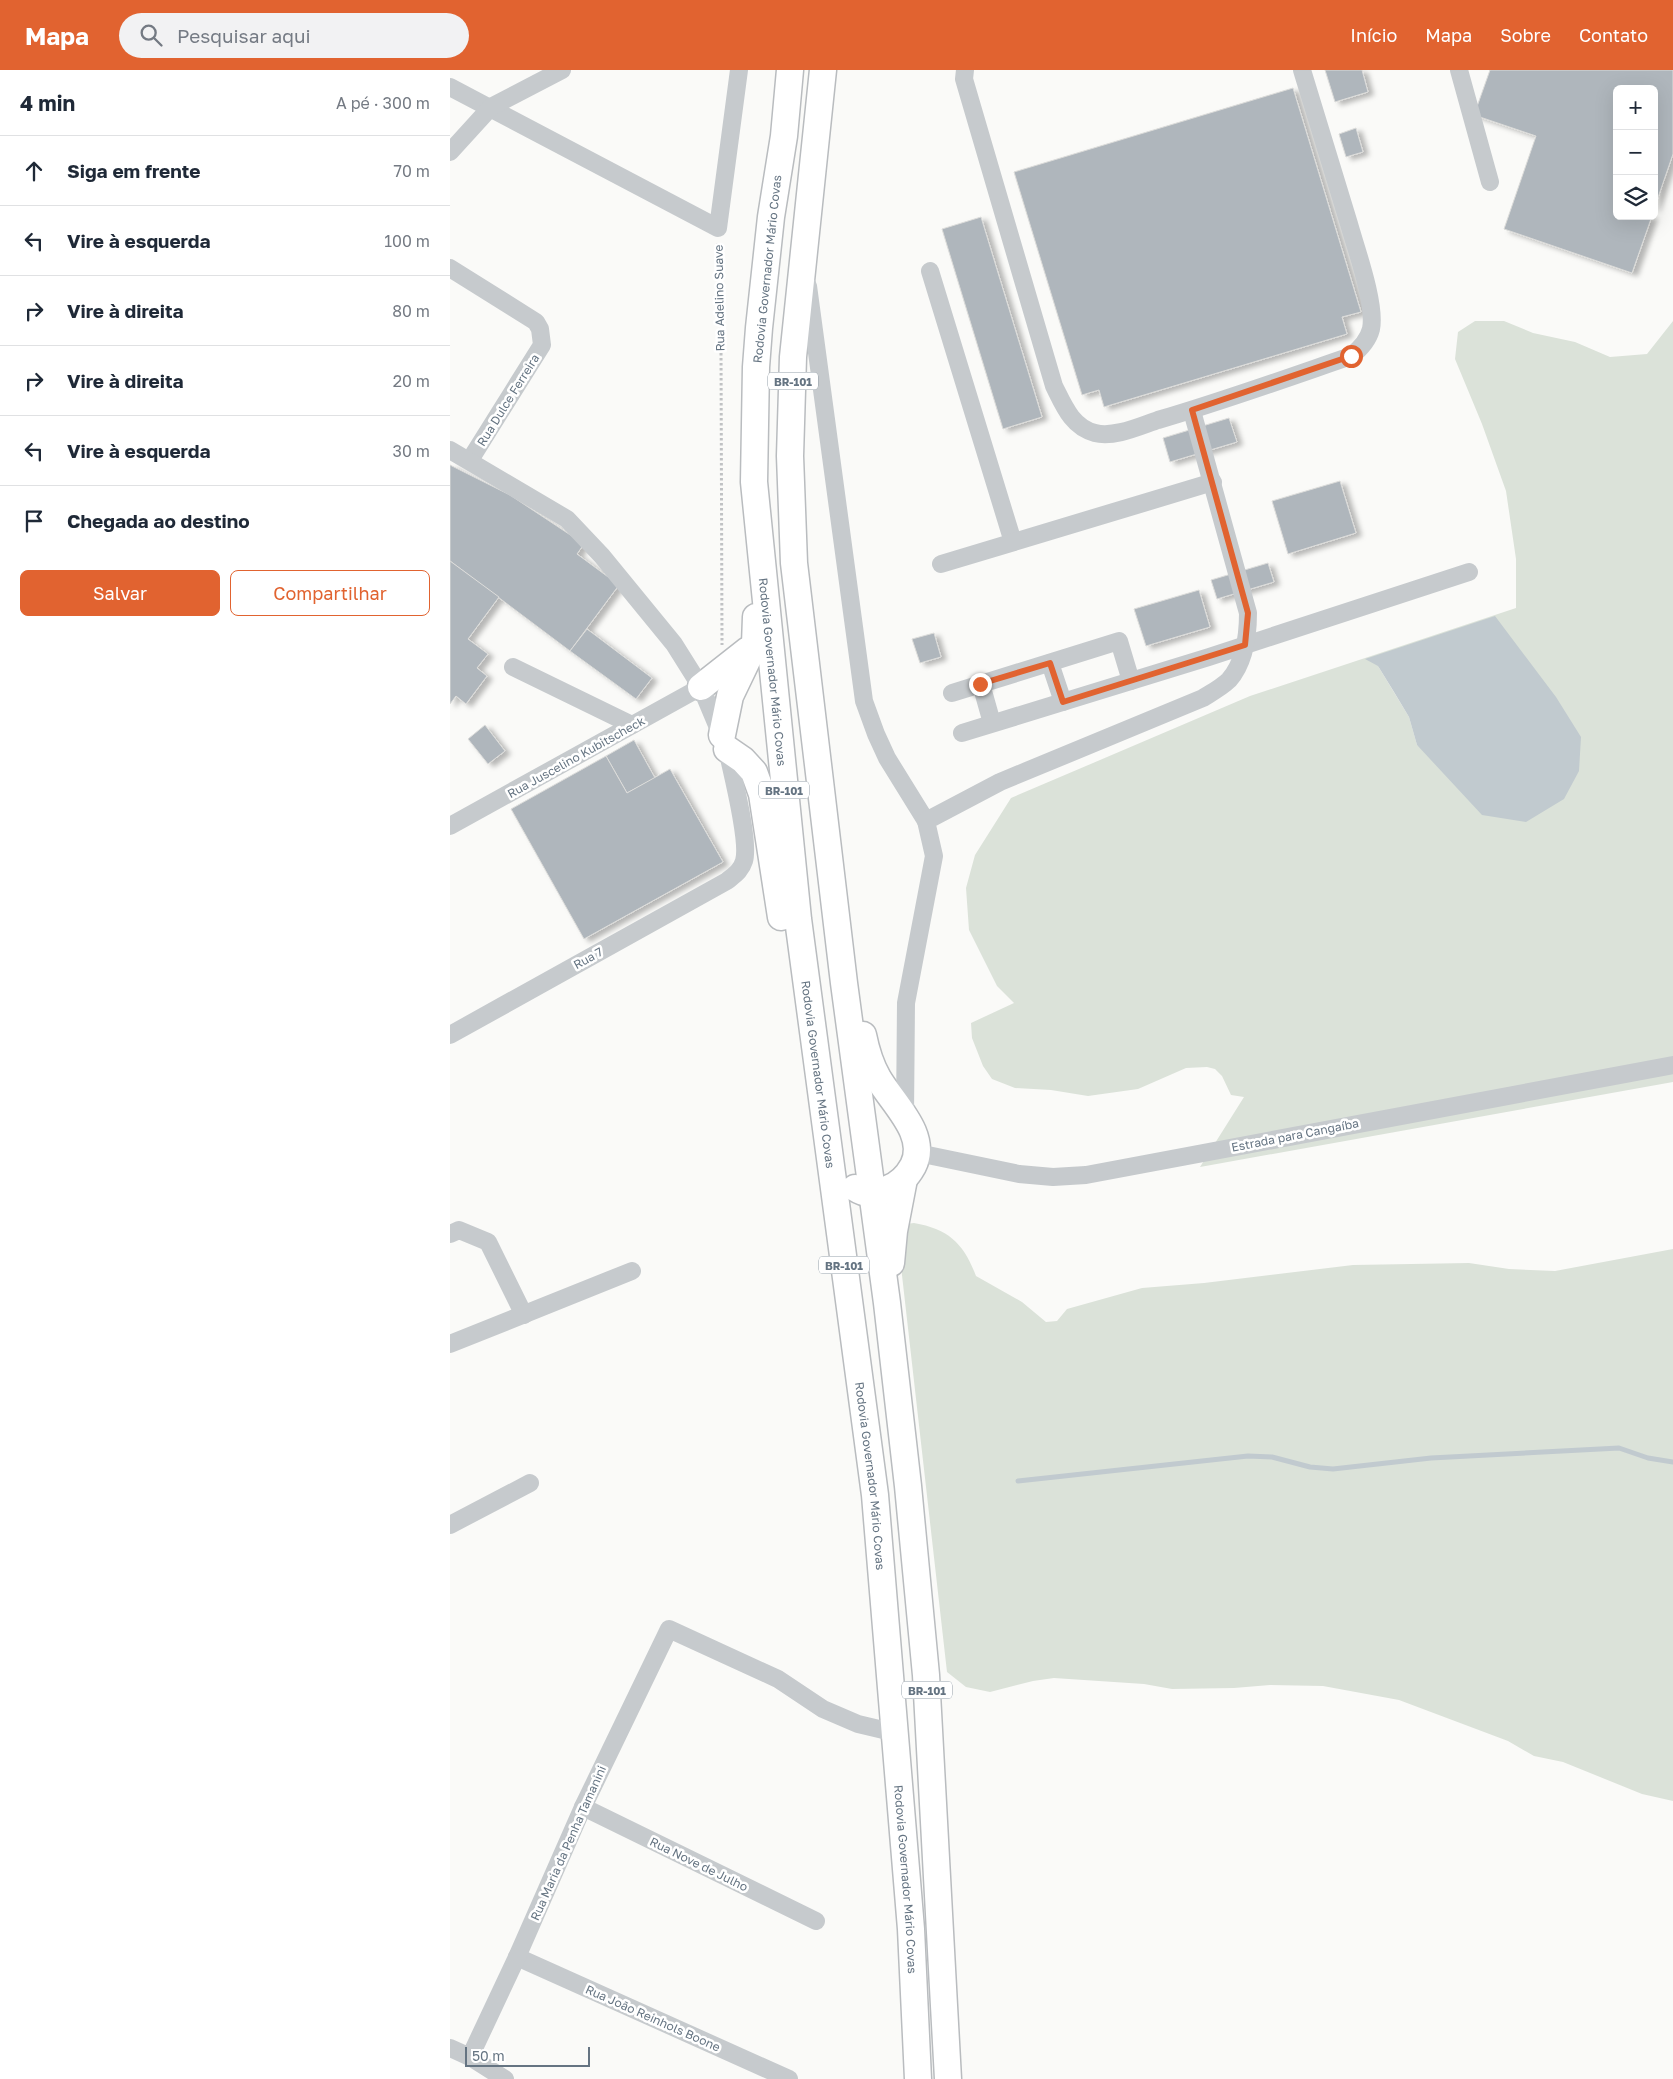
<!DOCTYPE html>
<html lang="pt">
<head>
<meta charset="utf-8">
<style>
	:root { --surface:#fff; --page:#f2f2f3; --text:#1f2937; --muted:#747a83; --line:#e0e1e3; --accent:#e16330 }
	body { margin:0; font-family:"Golos Text",sans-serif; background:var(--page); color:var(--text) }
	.controls { position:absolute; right:15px; top:15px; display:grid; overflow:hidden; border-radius:8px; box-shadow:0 5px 20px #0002 }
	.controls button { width:45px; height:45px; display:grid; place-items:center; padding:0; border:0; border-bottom:1px solid var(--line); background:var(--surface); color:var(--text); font:25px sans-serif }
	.scale { position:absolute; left:15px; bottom:12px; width:125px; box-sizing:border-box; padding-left:5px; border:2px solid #657482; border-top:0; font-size:14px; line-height:18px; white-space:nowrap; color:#657482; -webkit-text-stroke:4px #fff; paint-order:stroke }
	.stop { position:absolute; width:15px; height:15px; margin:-11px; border:4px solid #e16330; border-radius:50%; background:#fff }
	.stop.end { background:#e16330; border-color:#fff; box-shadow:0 1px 5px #0008 }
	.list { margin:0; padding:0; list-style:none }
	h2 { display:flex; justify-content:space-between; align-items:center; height:65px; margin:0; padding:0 20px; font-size:21px }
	h2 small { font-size:16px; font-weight:400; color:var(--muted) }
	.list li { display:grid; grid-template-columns:32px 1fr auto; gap:15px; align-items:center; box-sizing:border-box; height:70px; padding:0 20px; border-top:1px solid var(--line) }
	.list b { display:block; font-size:19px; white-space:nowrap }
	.list em { font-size:16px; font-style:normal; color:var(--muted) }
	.actions { display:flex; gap:10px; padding:15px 20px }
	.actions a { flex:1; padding:11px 0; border:1px solid var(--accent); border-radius:8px; text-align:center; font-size:18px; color:var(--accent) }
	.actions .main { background:var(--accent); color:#fff }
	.icon { flex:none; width:28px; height:28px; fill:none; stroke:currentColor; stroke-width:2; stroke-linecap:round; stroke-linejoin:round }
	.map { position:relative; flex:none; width:1223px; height:2009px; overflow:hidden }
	header { display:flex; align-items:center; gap:30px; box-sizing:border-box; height:70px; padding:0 25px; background:var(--accent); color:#fff }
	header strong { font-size:24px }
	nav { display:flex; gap:28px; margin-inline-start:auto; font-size:18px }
	.search { width:350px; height:45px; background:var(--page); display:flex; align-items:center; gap:12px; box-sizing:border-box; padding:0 18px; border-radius:28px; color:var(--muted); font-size:19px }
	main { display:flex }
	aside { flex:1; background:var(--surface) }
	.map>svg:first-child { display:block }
	.green { fill:#dbe2d9; fill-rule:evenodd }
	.water { fill:#c1cacf }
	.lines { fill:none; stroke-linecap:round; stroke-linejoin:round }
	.stream { stroke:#c1cacf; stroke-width:5 }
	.building { fill:#afb6bc; stroke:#dcdcda; filter:url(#shadow) }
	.highway-casing { stroke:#b9bcbf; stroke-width:29 }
	.path { stroke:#c0c2c4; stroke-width:3; stroke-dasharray:2.5 2.5; stroke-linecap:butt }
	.minor { stroke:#c6cacd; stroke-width:18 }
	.highway { stroke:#fff; stroke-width:26 }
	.route { stroke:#e16330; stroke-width:6 }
	.labels { text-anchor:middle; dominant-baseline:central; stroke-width:5; stroke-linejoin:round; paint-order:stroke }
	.shield { fill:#fff; stroke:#939ea8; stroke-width:1 }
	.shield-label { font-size:11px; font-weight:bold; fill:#657482 }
	.street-label { font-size:12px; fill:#657482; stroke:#fff }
</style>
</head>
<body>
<header>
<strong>Mapa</strong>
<div class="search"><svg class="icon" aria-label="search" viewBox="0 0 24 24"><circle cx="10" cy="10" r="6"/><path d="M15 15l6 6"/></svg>Pesquisar aqui</div>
<nav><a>Início</a><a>Mapa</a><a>Sobre</a><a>Contato</a></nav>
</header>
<main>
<aside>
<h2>4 min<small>A pé · 300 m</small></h2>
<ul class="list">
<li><svg class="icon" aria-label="ahead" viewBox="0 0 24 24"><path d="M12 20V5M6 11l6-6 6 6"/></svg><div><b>Siga em frente</b></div><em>70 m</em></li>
<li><svg class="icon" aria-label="left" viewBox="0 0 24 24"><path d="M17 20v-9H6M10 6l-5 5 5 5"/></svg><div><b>Vire à esquerda</b></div><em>100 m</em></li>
<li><svg class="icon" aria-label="right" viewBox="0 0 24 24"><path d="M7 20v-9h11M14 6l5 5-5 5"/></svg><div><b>Vire à direita</b></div><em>80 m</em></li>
<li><svg class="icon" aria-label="right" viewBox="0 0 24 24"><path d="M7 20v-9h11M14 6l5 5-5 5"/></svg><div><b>Vire à direita</b></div><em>20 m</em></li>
<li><svg class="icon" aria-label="left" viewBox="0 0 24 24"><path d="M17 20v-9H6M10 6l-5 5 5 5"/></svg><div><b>Vire à esquerda</b></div><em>30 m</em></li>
<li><svg class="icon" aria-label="arrive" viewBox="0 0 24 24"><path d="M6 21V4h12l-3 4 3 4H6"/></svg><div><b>Chegada ao destino</b></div></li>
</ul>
<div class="actions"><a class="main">Salvar</a><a>Compartilhar</a></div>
</aside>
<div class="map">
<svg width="1223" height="2009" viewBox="0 0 1223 2009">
	<defs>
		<filter id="shadow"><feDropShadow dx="5.5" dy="3" stdDeviation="2.5" flood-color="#0004"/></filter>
	</defs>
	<rect width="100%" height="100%" fill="#fafaf8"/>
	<!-- green -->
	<g class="green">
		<path d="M1025 251H1054L1083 263 1125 272 1160 287 1197 284 1223 251V1012L750 1097 794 1027 781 1025 772 1006 765 999 757 997 736 998 688 1019 638 1026 601 1020 565 1018 542 1009 533 996 522 968 521 953 564 933 547 916 519 860 516 818 525 785 561 728 800 626 1066 538V489L1056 421 1032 354 1005 289 1008 262ZM928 596 1076 752 967 675 959 647Z"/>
		<path d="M464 1153C499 1159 514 1174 526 1206L572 1232 596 1252 607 1251 617 1239 692 1218 754 1213 903 1195 1019 1193 1059 1199 1105 1201 1223 1179V1731L1192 1724 1113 1692 1084 1686 1058 1671 949 1630 873 1616 820 1615 784 1618 722 1619 694 1614 604 1608 583 1611 540 1622 516 1617 497 1602 448 1170 456 1154Z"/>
	</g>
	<!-- water -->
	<polygon class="water" points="1045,546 1106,627 1131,667 1129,701 1114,729 1076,752 1032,745 967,675 959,647 944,622 928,596 915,589"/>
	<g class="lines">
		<!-- stream -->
		<polyline class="stream" points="568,1411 798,1386 822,1387 860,1397 883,1399 981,1388 1169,1378 1198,1388 1223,1392"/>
	</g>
	<!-- building -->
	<g class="building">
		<polygon points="875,0 912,0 918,22 885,32"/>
		<polygon points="1040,0 1223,0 1223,84 1204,139 1204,19 1167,19 1167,146 1202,146 1182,203 1054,159 1086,66 1024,45"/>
		<polygon points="843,18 911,242 892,247 897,264 654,337 649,320 632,325 564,102"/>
		<polygon points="906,58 913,82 896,87 889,64"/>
		<polygon points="531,147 592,347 553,359 492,159"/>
		<polygon points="779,348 787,372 720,392 713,368"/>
		<polygon points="0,395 60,425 134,474 127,484 169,515 120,581 0,491"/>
		<polygon points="890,411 906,463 838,484 822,431"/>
		<polygon points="0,491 49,527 18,569 38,584 27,598 37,606 16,634 6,626 0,634"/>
		<polygon points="818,493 824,512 767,529 761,510"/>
		<polygon points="749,520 760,557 696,576 684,539"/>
		<polygon points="137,559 202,608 186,629 120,581"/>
		<polygon points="484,563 491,587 470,593 462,569"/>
		<polygon points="35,655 55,681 38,694 18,669"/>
		<polygon points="184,670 205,708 177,723 156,686"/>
		<polygon points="156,686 177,723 220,699 273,792 134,869 61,739"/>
	</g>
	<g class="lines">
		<!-- highway casing -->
		<g class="highway-casing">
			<g id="highway">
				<path id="s1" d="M340 0 334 66 321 147 309 258 306 297 304 412 348 849 425 1425 461 1859 468 2009"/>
				<polyline points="373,0 343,287 340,386 344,493 394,913 437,1233 458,1416 476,1605 498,2009"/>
				<polyline points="251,617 298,580"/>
				<polyline points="272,665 280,626 305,574 306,547"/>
				<polyline points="277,679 293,690 304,702 312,724 331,847"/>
				<path d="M405 1118C417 1126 425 1124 437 1119 449 1115 457 1107 463 1096 479 1065 443 1034 428 1008 420 994 416 980 413 965"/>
				<polyline points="441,1193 444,1161 454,1109"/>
			</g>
		</g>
		<!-- path -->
		<polyline class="path" points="268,173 271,277 272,575"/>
		<!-- minor -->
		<g class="minor">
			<path d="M515 0 514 9 604 316C614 336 622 357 645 363 664 368 690 356 708 350 773 331 837 308 901 286 910 279 918 271 921 259 926 234 906 179 899 154 883 103 868 51 852 0"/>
			<polyline points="1009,0 1040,112"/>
			<polyline points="0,17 268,158 289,0"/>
			<polyline points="0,82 41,37 112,0"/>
			<polyline points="0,198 86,252 90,259 92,275 20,390"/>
			<polyline points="480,201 563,472"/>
			<polyline points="358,216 414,631 426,664 437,688 476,751"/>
			<path d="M0 380 117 449 152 486 224 574 251 617 277 679C282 703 300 771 294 791 291 801 284 805 277 811L0 965"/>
			<polyline points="491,494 763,412"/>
			<polyline points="600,593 613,632"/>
			<polyline points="63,597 182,655"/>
			<polyline points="531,614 542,653"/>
			<polyline points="502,623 669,571 681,611"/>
			<polyline points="512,663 759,587 1019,502"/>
			<polyline points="0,756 251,617"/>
			<path d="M455 1045 456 933 484 786 476 751 550 712 753 628C761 623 772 617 779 610 795 592 798 566 798 543L742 341"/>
			<polyline points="468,1083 569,1104 603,1107 636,1105 1223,995"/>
			<polyline points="0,1164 9,1160 38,1172 74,1245"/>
			<polyline points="0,1274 182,1201"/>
			<polyline points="0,1455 80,1413"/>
			<polyline points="133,1737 366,1851"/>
			<polyline points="67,1887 339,2009"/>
			<polyline points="0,1978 20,1987 55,2009"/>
			<polyline points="20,1987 67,1887 133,1737 219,1559 328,1609 373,1639 408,1654 446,1663"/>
		</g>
		<!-- highway -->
		<use href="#highway" class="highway"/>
	</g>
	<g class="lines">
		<!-- route -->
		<polyline class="route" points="530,614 600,593 613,632 795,575 798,543 742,340 901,286"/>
	</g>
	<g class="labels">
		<!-- shield labels -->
		<g class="shield">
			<rect x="318" y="302.5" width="50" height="17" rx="4"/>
			<rect x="309" y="711.5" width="50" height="17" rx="4"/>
			<rect x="369" y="1186.5" width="50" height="17" rx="4"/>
			<rect x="452" y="1611.5" width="50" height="17" rx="4"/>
		</g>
		<g class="shield-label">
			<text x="343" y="311">BR-101</text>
			<text x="334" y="720">BR-101</text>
			<text x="394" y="1195">BR-101</text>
			<text x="477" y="1620">BR-101</text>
		</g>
		<!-- street labels -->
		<g class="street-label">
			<text transform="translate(317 199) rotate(-84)">Rodovia Governador Mário Covas</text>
			<text transform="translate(269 228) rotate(-91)">Rua Adelino Suave</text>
			<text transform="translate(58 330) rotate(-58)">Rua Dulce Ferreira</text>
			<text stroke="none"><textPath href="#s1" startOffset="605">Rodovia Governador Mário Covas</textPath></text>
			<text transform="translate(126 687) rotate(-29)">Rua Juscelino Kubitscheck</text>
			<text transform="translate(138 888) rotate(-29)">Rua 7</text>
			<text stroke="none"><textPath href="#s1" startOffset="1010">Rodovia Governador Mário Covas</textPath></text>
			<text transform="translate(845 1065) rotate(-11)">Estrada para Cangaíba</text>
			<text stroke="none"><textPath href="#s1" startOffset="1415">Rodovia Governador Mário Covas</textPath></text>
			<text transform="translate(118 1773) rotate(-66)">Rua Maria da Penha Tamanini</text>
			<text transform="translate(249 1794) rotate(26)">Rua Nove de Julho</text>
			<text stroke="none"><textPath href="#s1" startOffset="1820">Rodovia Governador Mário Covas</textPath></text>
			<text transform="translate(203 1948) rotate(24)">Rua João Reinhols Boone</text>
		</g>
	</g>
</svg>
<div class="controls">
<button>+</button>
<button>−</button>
<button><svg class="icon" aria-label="layers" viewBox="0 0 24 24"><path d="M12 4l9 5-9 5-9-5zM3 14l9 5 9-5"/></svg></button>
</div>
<div class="scale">50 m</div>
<div class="stop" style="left:901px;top:286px"></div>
<div class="stop end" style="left:530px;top:614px"></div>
</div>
</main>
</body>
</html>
